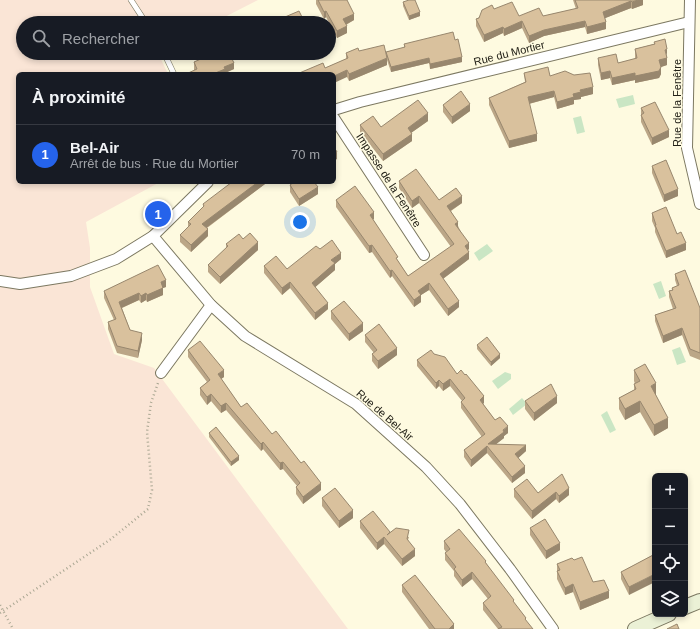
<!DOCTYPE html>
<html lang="fr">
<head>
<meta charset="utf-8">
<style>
	:root { --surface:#171b24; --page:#20242c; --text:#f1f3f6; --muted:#9ea1a6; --line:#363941; --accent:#2563eb }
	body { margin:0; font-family:Arial,sans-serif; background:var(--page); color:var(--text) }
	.controls { position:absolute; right:12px; bottom:12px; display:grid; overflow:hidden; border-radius:6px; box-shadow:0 2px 6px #0003 }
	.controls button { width:36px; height:36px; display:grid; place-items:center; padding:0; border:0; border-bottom:1px solid var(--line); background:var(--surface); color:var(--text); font:20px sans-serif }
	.you { position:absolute; left:300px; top:222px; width:14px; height:14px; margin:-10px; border:3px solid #fff; border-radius:50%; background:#1a73e8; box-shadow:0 0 0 6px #1a73e833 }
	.badge { display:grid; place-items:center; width:26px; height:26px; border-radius:50%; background:var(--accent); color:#fff; font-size:13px; font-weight:700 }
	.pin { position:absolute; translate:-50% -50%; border:2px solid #fff; box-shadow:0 1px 4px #0006 }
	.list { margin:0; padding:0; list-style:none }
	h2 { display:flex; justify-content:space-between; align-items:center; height:52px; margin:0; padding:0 16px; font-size:17px }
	h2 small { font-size:13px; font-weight:400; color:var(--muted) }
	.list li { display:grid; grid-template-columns:26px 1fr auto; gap:12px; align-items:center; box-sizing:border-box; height:60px; padding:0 16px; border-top:1px solid var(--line) }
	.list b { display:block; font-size:15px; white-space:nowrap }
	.list p { margin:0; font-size:13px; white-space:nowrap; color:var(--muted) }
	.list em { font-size:13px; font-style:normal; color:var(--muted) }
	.icon { flex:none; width:22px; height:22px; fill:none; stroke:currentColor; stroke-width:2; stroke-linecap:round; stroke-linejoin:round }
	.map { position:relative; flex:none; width:700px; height:629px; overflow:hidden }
	.search { position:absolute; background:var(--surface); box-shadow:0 2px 6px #0003; left:16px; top:16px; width:320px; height:44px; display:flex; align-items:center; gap:10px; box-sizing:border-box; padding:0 14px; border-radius:22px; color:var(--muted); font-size:15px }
	.panel { position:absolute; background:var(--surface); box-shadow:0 2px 6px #0003; left:16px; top:72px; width:320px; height:112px; border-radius:6px }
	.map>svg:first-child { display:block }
	.green { fill:#fae5d6 }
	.water { fill:#cae6c4 }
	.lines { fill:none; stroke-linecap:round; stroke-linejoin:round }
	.lane-casing { stroke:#7c7861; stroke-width:6 }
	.street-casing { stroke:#7c7861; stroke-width:12 }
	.secondary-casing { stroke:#7c7861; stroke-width:16 }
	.path { stroke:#aaa793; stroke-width:2.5; stroke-dasharray:1 3; stroke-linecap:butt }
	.lane { stroke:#fff; stroke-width:5 }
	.street { stroke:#fff; stroke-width:10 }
	.secondary { stroke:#ebf1d6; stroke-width:14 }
	.wall { fill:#bba687 }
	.shaded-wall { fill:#98876e }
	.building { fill:#d9c19d; stroke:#98876e }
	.labels { text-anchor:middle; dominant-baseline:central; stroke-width:3; stroke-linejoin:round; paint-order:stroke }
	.street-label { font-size:11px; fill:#222017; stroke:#fefae0 }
</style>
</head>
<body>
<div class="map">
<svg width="700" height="629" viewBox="0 0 700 629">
	<rect width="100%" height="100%" fill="#fefae0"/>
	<!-- green -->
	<polygon class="green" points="0,0 258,0 213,23 23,23 23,53 158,53 168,74 18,74 18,182 160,182 86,222 90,248 90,287 114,354 154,368 348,629 0,629"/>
	<!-- water -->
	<g class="water">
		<polygon points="633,95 635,104 619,108 616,99"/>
		<polygon points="581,116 585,132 577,134 573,118"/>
		<polygon points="487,244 493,251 479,261 474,253"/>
		<polygon points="661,281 666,296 659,299 653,284"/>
		<polygon points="680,347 686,362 677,365 672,350"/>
		<polygon points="505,372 511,374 511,379 498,389 492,381"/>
		<polygon points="522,398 527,404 513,415 509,409"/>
		<polygon points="607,411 616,430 610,433 601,415"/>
	</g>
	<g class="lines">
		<!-- lane casing -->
		<g class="lane-casing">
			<g id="lane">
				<polyline points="131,0 146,23"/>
				<polyline points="164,53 174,74"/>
			</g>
		</g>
		<!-- street casing -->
		<g class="street-casing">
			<g id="street">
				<polyline points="690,0 687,148 700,204"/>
				<polyline points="334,110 360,102 689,22"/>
				<polyline points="334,118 424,255"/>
				<polyline points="153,236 211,305 245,336 356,404 426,467 460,504 510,569 553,629"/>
				<polyline points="0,281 20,284 71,276 116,259 153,236 208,182"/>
				<polyline points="161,373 211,305"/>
			</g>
		</g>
		<!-- secondary casing -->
		<g class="secondary-casing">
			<g id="secondary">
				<polyline points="685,607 700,601"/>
				<polyline points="635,629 669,614"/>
			</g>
		</g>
		<!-- path -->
		<g class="path">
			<polyline points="0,605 13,629"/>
			<polyline points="0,613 111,539 148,509 152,490 147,432 151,403 158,383"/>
		</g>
		<!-- lane -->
		<use href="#lane" class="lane"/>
		<!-- street -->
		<use href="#street" class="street"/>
		<!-- secondary -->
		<use href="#secondary" class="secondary"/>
	</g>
	<!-- wall -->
	<g class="wall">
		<polygon points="316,0 347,0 354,20 346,25 347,33 337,38 326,17 324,19 316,4"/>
		<polygon points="573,0 643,0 643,5 632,9 631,8 605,18 606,29 587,34 585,27 544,36 529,43 522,28 504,36 503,33 484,42 476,26 476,19 494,9 519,16 543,16 576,9"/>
		<polygon points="403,2 420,16 409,20 403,6"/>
		<polygon points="455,40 462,62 430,69 429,63 391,72 386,57 386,52 404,48 404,44"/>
		<polygon points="654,42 667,56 667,65 661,67 661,74 659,78 635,83 635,80 612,85 610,78 601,80 598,65 598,58 618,63 635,59 635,49 654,44"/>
		<polygon points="359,51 387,65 349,81 347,77 325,68 346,59 346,53"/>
		<polygon points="199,53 229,53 234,69 225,73 225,74 194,70 194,62 201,59 199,56"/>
		<polygon points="524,73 550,76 593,94 581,97 581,99 574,100 574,104 557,109 554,97 529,104 537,141 509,148 489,105 489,98 525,82"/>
		<polygon points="443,105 470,111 452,124 443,112"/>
		<polygon points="641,108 669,137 652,145 641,122"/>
		<polygon points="428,121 411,133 412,141 383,161 360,132 360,125 381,127"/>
		<polygon points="652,166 678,196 664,202 652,173"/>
		<polygon points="399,181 439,200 462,203 451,211 469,249 468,250 469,259 443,279 459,307 448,316 429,290 421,295 421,302 414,307 392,276 390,278 372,252 369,253 336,207 336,200 374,219 373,219 398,261 408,276 451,247 419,203 412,208 399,188"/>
		<polygon points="265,182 265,184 207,228 208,236 191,252 180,242 180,235 188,227 188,222 203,207 203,204"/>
		<polygon points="290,185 318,194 299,206 290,192"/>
		<polygon points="652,213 677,234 686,250 666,258 655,232 655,228 652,221"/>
		<polygon points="243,239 258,250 220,284 208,272 208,265 226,248 226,244"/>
		<polygon points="320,249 341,259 335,264 335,270 315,287 328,309 315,320 290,288 282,295 264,273 264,266 287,269"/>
		<polygon points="675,274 700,308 700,360 690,356 682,335 663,343 655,321 655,315 673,309 669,297 669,291 672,290 672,288 677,286 675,280"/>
		<polygon points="166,287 163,288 163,295 147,302 146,300 141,303 139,300 122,308 130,330 142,340 138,358 117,353 108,329 108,322 114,320 104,298 104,291"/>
		<polygon points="331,311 363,331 349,341 331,319"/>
		<polygon points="365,335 397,355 378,369 372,361 372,354 374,353 365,342"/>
		<polygon points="477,345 500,358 491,366 477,349"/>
		<polygon points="188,350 224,377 221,379 241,407 272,434 321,490 303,504 296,494 296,487 297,486 283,469 280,470 263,449 261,451 226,410 221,413 211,401 207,405 200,395 200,388 207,382 188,357"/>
		<polygon points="434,354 457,374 484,403 483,404 495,420 508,433 504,436 504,438 496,444 526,451 518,458 525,473 512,483 487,453 471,467 464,457 464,450 482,437 461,408 461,402 462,401 450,386 443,391 439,386 436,389 417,366 417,360"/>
		<polygon points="634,370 656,394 655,394 668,428 654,436 640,412 625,420 619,409 619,398 634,390 634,384 635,384 634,381"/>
		<polygon points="525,401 557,403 534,421 525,409"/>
		<polygon points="209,433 239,460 231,466 209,437"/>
		<polygon points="569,488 569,495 559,503 556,499 532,519 514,497 514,489 538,493"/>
		<polygon points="322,498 353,518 339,528 322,506"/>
		<polygon points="360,521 390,532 409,537 408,540 415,556 402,566 384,544 377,550 360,528"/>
		<polygon points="530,528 560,550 546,559 530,535"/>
		<polygon points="444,541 486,563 514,603 526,618 498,629 483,610 483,603 488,599 472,579 462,587 454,576 454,571 445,560 445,553 446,552 444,549"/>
		<polygon points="655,554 629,595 621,579 621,572"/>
		<polygon points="574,560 593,582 609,598 580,610 573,592 565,595 557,579 557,564"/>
		<polygon points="402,585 454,629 429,629 402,592"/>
	</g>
	<!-- shaded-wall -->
	<g class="shaded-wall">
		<polygon points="638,0 643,0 643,5 632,9 632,2"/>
		<polygon points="631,1 631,8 603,19 603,12"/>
		<polygon points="326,11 326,17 324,19 324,12"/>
		<polygon points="420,12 420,16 409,20 409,16"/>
		<polygon points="354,14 354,20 343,26 343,19"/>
		<polygon points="522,21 522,28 504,36 504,29"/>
		<polygon points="585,21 585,27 544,36 529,43 529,36 544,30"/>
		<polygon points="606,22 606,29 587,34 587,27"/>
		<polygon points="347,26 347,33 337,38 337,31"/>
		<polygon points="503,27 503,33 484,42 484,35"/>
		<polygon points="667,49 667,56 665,50"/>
		<polygon points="462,57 462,62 430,69 430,64"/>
		<polygon points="387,58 387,65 349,81 349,74"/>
		<polygon points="429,58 429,63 391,72 391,67"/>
		<polygon points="667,58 667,65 661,67 661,74 659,78 635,83 635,76 659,60"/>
		<polygon points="234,63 234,69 225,73 225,74 213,74 224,67"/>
		<polygon points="347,70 347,77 334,83 334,76"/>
		<polygon points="610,71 610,78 601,80 601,73"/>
		<polygon points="635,73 635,80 612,85 612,78"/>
		<polygon points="593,87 593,94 581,97 581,99 574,100 574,104 557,109 557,102 580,90"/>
		<polygon points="554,91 554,97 528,104 528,97"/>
		<polygon points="470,104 470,111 452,124 452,117"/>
		<polygon points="428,113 428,121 408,135 408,128"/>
		<polygon points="669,130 669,137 652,145 652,138"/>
		<polygon points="412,134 412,141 383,161 383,154"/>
		<polygon points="537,134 537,141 509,148 509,141"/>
		<polygon points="337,152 337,159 334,161 334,154"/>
		<polygon points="258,182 265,182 265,184 202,231 202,224"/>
		<polygon points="318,187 318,194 299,206 299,199"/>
		<polygon points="678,189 678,196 664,202 664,195"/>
		<polygon points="419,196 419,203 412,208 412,201"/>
		<polygon points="462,196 462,203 447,213 447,206"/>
		<polygon points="374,212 374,219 370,221 370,215"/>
		<polygon points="458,222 458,229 455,224"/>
		<polygon points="208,229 208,236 191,252 191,245"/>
		<polygon points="258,242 258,250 220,284 220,277"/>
		<polygon points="469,243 469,249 465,252 465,246"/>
		<polygon points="686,243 686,250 666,258 666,251"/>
		<polygon points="372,245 372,252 369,253 369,246"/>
		<polygon points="469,252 469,259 440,281 440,274"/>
		<polygon points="341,253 341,259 335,264 335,270 312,290 312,283 331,260"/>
		<polygon points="392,270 392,276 390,278 390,271"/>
		<polygon points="166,280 166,287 163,288 163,295 147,302 147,295 161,282"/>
		<polygon points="290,282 290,288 282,295 282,288"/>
		<polygon points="429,283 429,290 421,295 421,302 414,307 414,300 418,291"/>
		<polygon points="139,293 139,300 119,309 119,302"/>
		<polygon points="146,293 146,300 141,303 141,296"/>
		<polygon points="459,301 459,307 448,316 448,309"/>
		<polygon points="328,303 328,309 315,320 315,313"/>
		<polygon points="363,323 363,331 349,341 349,334"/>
		<polygon points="682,328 682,335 663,343 663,336"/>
		<polygon points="142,333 142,340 138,358 138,351"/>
		<polygon points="397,348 397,355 378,369 378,361"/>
		<polygon points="500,354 500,358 491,366 491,362"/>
		<polygon points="224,370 224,377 218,381 218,374"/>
		<polygon points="450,379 450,386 443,391 443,384"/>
		<polygon points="439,380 439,386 436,389 436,383"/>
		<polygon points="656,383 656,394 651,397 651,386"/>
		<polygon points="211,394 211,401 207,405 207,397"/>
		<polygon points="484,396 484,403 480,406 480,400"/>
		<polygon points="557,396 557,403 534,421 534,413"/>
		<polygon points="640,401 640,412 625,420 625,409"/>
		<polygon points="226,403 226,410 221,413 221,406"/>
		<polygon points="668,418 668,428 654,436 654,425"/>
		<polygon points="508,426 508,433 504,436 504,438 490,449 488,444"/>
		<polygon points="263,442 263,449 261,451 261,444"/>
		<polygon points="526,445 526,451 515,461 515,454"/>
		<polygon points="487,446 487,453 471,467 471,460"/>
		<polygon points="239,456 239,460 231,466 231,462"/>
		<polygon points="283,462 283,469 280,470 280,463"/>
		<polygon points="525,466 525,473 512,483 512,477"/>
		<polygon points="321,483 321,490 303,504 303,497"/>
		<polygon points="569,488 569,495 559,503 559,496"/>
		<polygon points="556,492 556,499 532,519 532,511"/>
		<polygon points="353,510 353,518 339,528 339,521"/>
		<polygon points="384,537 384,544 377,550 377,543"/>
		<polygon points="560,543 560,550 546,559 546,551"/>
		<polygon points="415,549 415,556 402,566 402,559"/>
		<polygon points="472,572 472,579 462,587 462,580"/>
		<polygon points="655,574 655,582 629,595 629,587"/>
		<polygon points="573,584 573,592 565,595 565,588"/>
		<polygon points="609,591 609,598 580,610 580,602"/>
		<polygon points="454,624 454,629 449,629"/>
	</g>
	<!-- building -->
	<g class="building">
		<polygon points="318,0 347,0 354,14 343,19 347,26 337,31 326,11 324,12"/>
		<polygon points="409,0 415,0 420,12 409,16 403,2"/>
		<polygon points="575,0 638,0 632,2 631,1 603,12 606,22 587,27 585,21 544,30 529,36 522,21 504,29 503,27 484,35 476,19 479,18 482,10 492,5 494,9 512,2 519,16 539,8 543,16 578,8"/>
		<polygon points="299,11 305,23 279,23 278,20"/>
		<polygon points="453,32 455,40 458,39 462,57 430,64 429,58 391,67 386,52 405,47 404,44"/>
		<polygon points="665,39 667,49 665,50 667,58 659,60 661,67 659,71 635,76 635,73 612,78 610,71 601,73 598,58 616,54 618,63 637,58 635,49 655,44 654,42"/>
		<polygon points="384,45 387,58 349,74 347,70 334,76 334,74 297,74 323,63 325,68 348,58 346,53 358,48 359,51"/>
		<polygon points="201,53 229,53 234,63 224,67 225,69 213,74 186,74 197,69 194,62 203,58"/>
		<polygon points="548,67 550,76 565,71 574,75 590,73 593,87 580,90 581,92 573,94 574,97 557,102 554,91 528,97 537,134 509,141 489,98 526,82 524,73"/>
		<polygon points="461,91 470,104 452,117 443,105"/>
		<polygon points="418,100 428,113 408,128 412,134 383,154 360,125 373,116 381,127"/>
		<polygon points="655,102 669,130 652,138 641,115 644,113 641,108"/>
		<polygon points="334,147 337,152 334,154"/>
		<polygon points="666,160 678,189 664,195 652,166"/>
		<polygon points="416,169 439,200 456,188 462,196 447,206 458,222 455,224 469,243 465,246 469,252 440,274 459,301 448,309 429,283 418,291 421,295 414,300 392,270 390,271 372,245 369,246 336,200 355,186 374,212 370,215 398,257 396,258 408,276 454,244 419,196 412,201 399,181"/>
		<polygon points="232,182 258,182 202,224 208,229 191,245 180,235 191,224 188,222 204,206 203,204"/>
		<polygon points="294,182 314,182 318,187 299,199 290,185"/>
		<polygon points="666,207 677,234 681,232 686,243 666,251 655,225 656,225 652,213"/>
		<polygon points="250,233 258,242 220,277 208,265 228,246 226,244 239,234 243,239"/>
		<polygon points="332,240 341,253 331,260 335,263 312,283 328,303 315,313 290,282 282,288 264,266 276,256 287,269 316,246 320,249"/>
		<polygon points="158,265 166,280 161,282 163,288 147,295 146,293 141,296 139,293 119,302 130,330 142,333 138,351 117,346 108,322 116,319 104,291"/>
		<polygon points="685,270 700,308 700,353 690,349 682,328 663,336 655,315 676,308 669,291 673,290 672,288 679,285 675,274"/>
		<polygon points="344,301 363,323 349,334 331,311"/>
		<polygon points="379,324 397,348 378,361 372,354 377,350 365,335"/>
		<polygon points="487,337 500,354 491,362 477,345"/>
		<polygon points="200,341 224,370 218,374 241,407 247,403 272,434 276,431 301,463 304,461 321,483 303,497 296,487 300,483 283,462 280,463 263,442 261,444 226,403 221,406 211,394 207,397 200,388 210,380 188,350"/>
		<polygon points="431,350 434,354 445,357 457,374 461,370 465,375 466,374 484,396 480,400 495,420 500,417 508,426 503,430 504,432 488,444 526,445 515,454 525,466 512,477 487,446 471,460 464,450 485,434 461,402 465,398 450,379 443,384 439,380 436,383 417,360"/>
		<polygon points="645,364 656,383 651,386 668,418 654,425 640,401 625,409 619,398 636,389 634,384 640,381 634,370"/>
		<polygon points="551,384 557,396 534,413 525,401"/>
		<polygon points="216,427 239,456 231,462 209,433"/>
		<polygon points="562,474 569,488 559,496 556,492 532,511 514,489 527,479 538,493"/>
		<polygon points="335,488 353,510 339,521 322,498"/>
		<polygon points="373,511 390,532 387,535 396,528 409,530 407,539 415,549 402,559 384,537 377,543 360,521"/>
		<polygon points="545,519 560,543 546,551 530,528"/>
		<polygon points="459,529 486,561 485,562 514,600 513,601 526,618 525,619 533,629 498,629 502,627 483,603 491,596 472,572 462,580 454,569 456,567 445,553 450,549 444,541"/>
		<polygon points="655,554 655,574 629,587 621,572"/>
		<polygon points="582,557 593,582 604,580 609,591 580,602 573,584 565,588 557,571 560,570 557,564 572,558 574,560"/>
		<polygon points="415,575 454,624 449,629 435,629 402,585"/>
		<polygon points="677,624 679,629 667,629"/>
	</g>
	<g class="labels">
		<!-- street labels -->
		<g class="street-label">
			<text transform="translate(509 53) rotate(-14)">Rue du Mortier</text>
			<text transform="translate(677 103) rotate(-90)">Rue de la Fenêtre</text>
			<text transform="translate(389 180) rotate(57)">Impasse de la Fenêtre</text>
			<text transform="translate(385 415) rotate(41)">Rue de Bel-Air</text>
		</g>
	</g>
</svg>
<div class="controls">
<button>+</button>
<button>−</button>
<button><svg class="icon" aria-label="locate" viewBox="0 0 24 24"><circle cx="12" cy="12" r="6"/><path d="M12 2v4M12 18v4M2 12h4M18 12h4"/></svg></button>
<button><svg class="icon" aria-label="layers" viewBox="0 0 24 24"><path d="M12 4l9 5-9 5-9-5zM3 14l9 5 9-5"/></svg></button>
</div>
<div class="you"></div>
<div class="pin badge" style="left:158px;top:214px">1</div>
<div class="search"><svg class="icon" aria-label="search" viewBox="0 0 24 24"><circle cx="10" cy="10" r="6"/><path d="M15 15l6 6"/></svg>Rechercher</div>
<section class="panel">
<h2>À proximité<small></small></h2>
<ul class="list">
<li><span class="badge">1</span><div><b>Bel-Air</b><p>Arrêt de bus · Rue du Mortier</p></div><em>70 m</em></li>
</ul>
</section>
</div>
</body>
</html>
